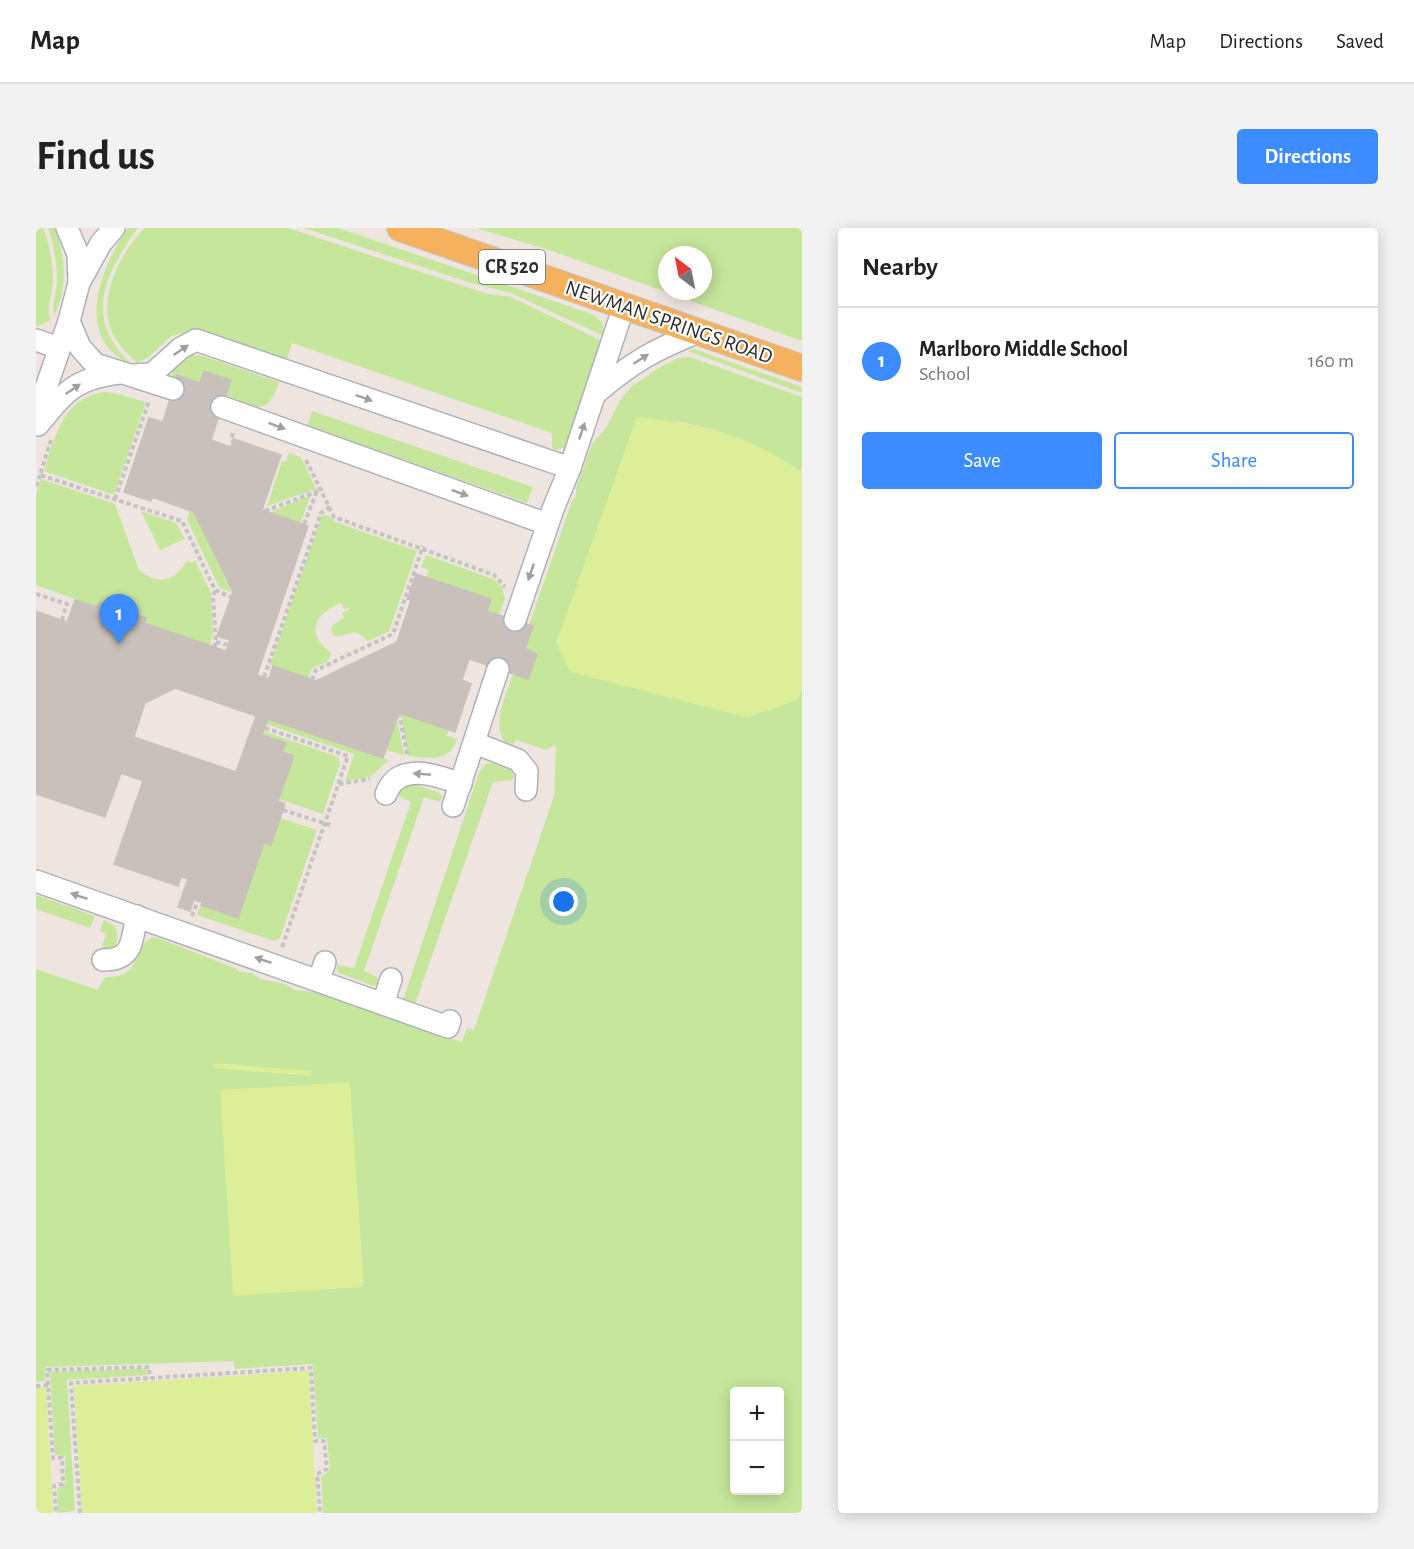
<!DOCTYPE html>
<html lang="en">
<head>
<meta charset="utf-8">
<style>
	:root { --surface:#fff; --page:#f2f2f2; --text:#202124; --muted:#757577; --line:#e0e0e0; --accent:#3c8bff }
	body { margin:0; font-family:"Alegreya Sans",sans-serif; background:var(--page); color:var(--text) }
	.controls { position:absolute; right:18px; bottom:18px; display:grid; overflow:hidden; border-radius:6px; box-shadow:0 3px 15px #0003 }
	.controls button { width:54px; height:54px; display:grid; place-items:center; padding:0; border:0; border-bottom:2px solid var(--line); background:var(--surface); color:var(--text); font:30px sans-serif }
	.compass { position:absolute; left:622px; top:18px; width:54px; height:54px; border-radius:50%; background:var(--surface); box-shadow:0 3px 15px #0003; rotate:328deg }
	.you { position:absolute; left:528px; top:674px; width:21px; height:21px; margin:-15px; border:4px solid #fff; border-radius:50%; background:#1a73e8; box-shadow:0 0 0 9px #1a73e833 }
	.badge { display:grid; place-items:center; width:39px; height:39px; border-radius:50%; background:var(--accent); color:#fff; font-size:20px; font-weight:700 }
	.pin { position:absolute; translate:-50% -50px; filter:drop-shadow(0 2px 3px #0008) }
	.pin::after { content:''; position:absolute; top:32px; width:21px; height:18px; background:inherit; clip-path:polygon(0 0,100% 0,50% 100%) }
	.list { margin:0; padding:0; list-style:none }
	h2 { display:flex; justify-content:space-between; align-items:center; height:78px; margin:0; padding:0 24px; font-size:26px }
	h2 small { font-size:20px; font-weight:400; color:var(--muted) }
	.list li { display:grid; grid-template-columns:39px 1fr auto; gap:18px; align-items:center; box-sizing:border-box; height:108px; padding:0 24px; border-top:2px solid var(--line) }
	.list b { display:block; font-size:22px; white-space:nowrap }
	.list p { margin:0; font-size:20px; white-space:nowrap; color:var(--muted) }
	.list em { font-size:20px; font-style:normal; color:var(--muted) }
	.actions { display:flex; gap:12px; padding:18px 24px }
	.actions a { flex:1; padding:14px 0; border:2px solid var(--accent); border-radius:6px; text-align:center; font-size:21px; color:var(--accent) }
	.actions .main { background:var(--accent); color:#fff }
	.map { position:relative; flex:none; width:766px; height:1285px; overflow:hidden; border-radius:6px }
	header { display:flex; align-items:center; gap:36px; box-sizing:border-box; height:84px; padding:0 30px; background:var(--surface); border-bottom:2px solid var(--line) }
	header strong { font-size:28px }
	nav { display:flex; gap:33px; margin-inline-start:auto; font-size:21px }
	.intro { display:flex; align-items:center; justify-content:space-between; box-sizing:border-box; height:144px; padding:0 36px }
	h1 { margin:0; font-size:42px }
	.button { padding:15px 27px; border-radius:6px; background:var(--accent); color:#fff; font-size:21px; font-weight:700 }
	main { display:flex; gap:36px; padding:0 36px }
	aside { flex:1; background:var(--surface); border-radius:6px; box-shadow:0 3px 15px #0003 }
	.map>svg:first-child { display:block }
	.green { fill:#c5e69b; fill-rule:evenodd }
	.pitch { fill:#dcee97 }
	.building { fill:#c8c0bb; stroke:#cbc0b9; stroke-width:1.5; fill-rule:evenodd }
	.lines { fill:none; stroke-linecap:round; stroke-linejoin:round }
	.minor-tunnel { stroke:#c8c0bc; stroke-width:21; stroke-dasharray:21 10; stroke-linecap:butt }
	.minor-casing { stroke:#adb2ba; stroke-width:24 }
	.major-casing { stroke:#c4c4c4; stroke-width:28 }
	.path { stroke:#c4c4c4; stroke-width:4; stroke-dasharray:4.5 3; stroke-linecap:butt }
	.minor { stroke:#fff; stroke-width:21 }
	.major { stroke:#f5b15e; stroke-width:26 }
	.oneway { fill:#a0a0a0 }
	.labels { text-anchor:middle; dominant-baseline:central; stroke-width:4.5; stroke-linejoin:round; paint-order:stroke }
	.shield { fill:#fff; stroke:#6c6c6c; stroke-width:1.5 }
	.shield-label { font-size:20px; font-weight:bold; fill:#2d2d2d }
	.street-label { font-size:21px; fill:#2d2d2d; stroke:#fff }
</style>
</head>
<body>
<header>
<strong>Map</strong>
<nav><a>Map</a><a>Directions</a><a>Saved</a></nav>
</header>
<div class="intro"><h1>Find us</h1><a class="button">Directions</a></div>
<main>
<div class="map">
<svg width="766" height="1285" viewBox="0 0 766 1285">
	<rect width="100%" height="100%" fill="#efe5e0"/>
	<!-- green -->
	<g class="green">
		<path d="M0 0H7C14 17 17 35 17 53 17 67 9 78 15 92L0 99Z"/>
		<path d="M12 0H19C29 27 33 61 18 87 15 76 21 65 21 53 21 36 18 17 12 0Z"/>
		<path d="M92 0H102C68 46 47 91 95 136 36 111 65 38 92 0Z"/>
		<path d="M109 0H252L452 66 475 69 568 114 530 219 519 222 516 219V205L256 115 251 131 163 102 135 108 113 129 101 135C91 125 80 115 75 102 62 68 85 23 109 0Z"/>
		<polygon points="268,0 302,0 556,86 565,93 570,109 475,65 435,55"/>
		<path d="M440 0H766V113L516 23ZM631 27H667V63H631Z"/>
		<polygon points="658,121 766,159 766,165 652,123"/>
		<path d="M154 127 167 128 243 154C231 191 218 179 190 167L195 152 164 155 141 148 140 151 136 148C136 137 145 131 154 127Z"/>
		<path d="M654 129 766 169V244C722 215 691 204 640 193L535 444 711 489 761 472 766 461V1285H287L285 1249 294 1242 291 1210H282L277 1136 198 1141V1133L9 1139V1153L0 1154V741L62 762 69 749C111 751 92 715 119 709L201 741 203 744 215 745 225 751 249 756 259 762 279 764 426 814 431 800 438 802 518 568 520 517 510 522 480 512 475 521C452 501 469 471 477 446L492 451 501 426 489 421 493 397 536 273 540 268V260L556 216 570 200 585 171 596 158 626 138 642 130ZM698 1164H744V1262H698Z"/>
		<path d="M69 164 82 166 110 174 78 267 8 243C19 209 27 169 69 164Z"/>
		<polygon points="276,183 497,259 491,275 271,198"/>
		<polygon points="253,224 265,230 280,261 231,278 246,233 250,234"/>
		<path d="M5 251 79 276 103 342C122 358 139 353 151 333L156 335 159 332 175 365 177 407 173 418 108 395 109 390 61 379 0 357V266Z"/>
		<polygon points="275,267 264,295 233,285"/>
		<polygon points="105,283 140,295 149,311 124,322"/>
		<polygon points="154,283 158,284 196,365 183,359 151,292"/>
		<path d="M286 287 293 288 299 294 381 323 353 403 332 413C316 397 316 409 298 408L295 402 297 397 308 390 306 385 314 381 313 379 309 382 305 375C278 386 269 405 295 425L292 433 276 440 272 450 234 437Z"/>
		<polygon points="390,327 457,351 466,359 469,371 463,387 451,383 455,371 390,349 393,342 385,339"/>
		<path d="M365 486 413 502 410 508 421 511C413 535 392 530 372 528Z"/>
		<polygon points="232,491 353,532 334,549 309,553 318,526 230,496"/>
		<polygon points="361,492 368,527 350,522"/>
		<polygon points="228,503 302,529 304,535 287,586 243,571 258,528 246,524 249,515 226,507"/>
		<polygon points="456,535 475,542 478,548 476,552 457,554 378,779 366,775 443,545 449,536"/>
		<polygon points="374,555 404,565 406,570 403,574 388,569 328,743 341,749 342,755 338,758 303,745 300,739 302,737 318,740 375,574 361,567 363,561"/>
		<polygon points="244,590 281,602 244,710 238,713 161,687 165,677 202,689 228,615 235,617"/>
		<polygon points="0,667 59,688 54,700 0,681"/>
		<polygon points="68,692 79,698 82,709 79,720 68,723 66,719 70,706 64,703"/>
		<polygon points="110,1141 111,1147 31,1152 39,1283 22,1285 21,1260 29,1258 29,1228 19,1227 14,1144"/>
	</g>
	<!-- pitch -->
	<g class="pitch">
		<path d="M601 189C668 196 709 207 766 244V461L761 472 711 489 534 444 520 415Z"/>
		<polygon points="179,835 276,843 275,848 178,840"/>
		<polygon points="314,854 328,1059 197,1068 184,862"/>
		<polygon points="273,1143 281,1285 46,1285 38,1158"/>
		<polygon points="10,1159 17,1285 0,1285 0,1160"/>
	</g>
	<!-- building -->
	<path class="building" d="M168 143 195 152 175 212 195 219 198 211 245 227 226 282 272 298 221 447 233 451 237 438 280 453 361 414 375 372 371 371 380 346 455 371 451 383 497 398 489 421 501 426 492 451 433 431 426 452 435 456 419 504 363 485 347 530 232 491 226 507 250 515 246 524 258 528 242 573 249 576 235 617 228 615 202 690 165 677 166 674 158 671 154 683 142 679 152 651 145 649 142 658 78 636 107 553 85 545 69 589 0 566V383L31 394 39 372 61 379 63 374 110 390 108 395 190 423 194 412 181 408 197 364 158 284 116 269 115 273 88 264 113 190 127 194 141 147 164 155ZM139 460 220 488 200 544 98 509 109 475Z"/>
	<g class="lines">
		<!-- minor-tunnel -->
		<g class="minor-tunnel">
			<polyline points="137,161 186,179"/>
			<polyline points="462,441 479,392"/>
		</g>
		<!-- minor casing -->
		<g class="minor-casing">
			<g id="minor">
				<polyline points="31,0 42,26 43,54"/>
				<polyline points="33,93 44,119 59,136 137,161"/>
				<polyline points="0,112 23,120"/>
				<polyline points="96,147 116,146 145,120 160,112 534,240"/>
				<path d="M559 166C595 135 619 121 663 104"/>
				<polyline points="186,179 511,296"/>
				<polyline points="0,189 33,93 43,55 65,15 78,0"/>
				<path d="M2 197C29 164 39 150 84 145"/>
				<polyline points="479,392 517,281 534,240 588,78"/>
				<polyline points="439,515 482,532 491,543 490,562"/>
				<path d="M350 566C362 533 401 547 425 556"/>
				<polyline points="417,578 462,441"/>
				<polyline points="0,653 412,799 414,793"/>
				<path d="M67 732C98 732 95 713 101 688"/>
				<polyline points="283,752 289,734"/>
				<polyline points="347,776 355,751"/>
			</g>
		</g>
		<!-- major casing -->
		<g class="major-casing">
			<polyline id="major" points="364,0 766,140"/>
		</g>
		<!-- path -->
		<g class="path">
			<polyline points="197,205 195,212 197,213"/>
			<polyline points="15,212 4,247 146,293 179,362 195,369"/>
			<polyline points="270,232 298,289 458,347 469,359"/>
			<polyline points="0,258 4,247"/>
			<polyline points="79,271 113,173"/>
			<polyline points="229,283 287,261"/>
			<polyline points="268,296 281,263"/>
			<polyline points="0,366 31,376 26,392"/>
			<polyline points="180,414 192,417"/>
			<polyline points="178,419 180,414 177,368 179,362"/>
			<polyline points="228,449 285,285 295,278"/>
			<polyline points="276,452 280,442 357,406 387,318"/>
			<polyline points="363,485 371,526"/>
			<polyline points="229,500 312,528 246,719"/>
			<polyline points="303,556 334,551"/>
			<polyline points="247,582 294,597"/>
			<polyline points="156,688 162,672"/>
			<polyline points="12,1157 11,1142 113,1139 114,1150"/>
			<polyline points="0,1158 12,1157 17,1230 26,1230 27,1256 18,1258 20,1285"/>
			<polyline points="44,1285 35,1155 275,1140 279,1213 288,1213 291,1241 281,1246 284,1285"/>
		</g>
		<!-- minor -->
		<use href="#minor" class="minor"/>
		<!-- major -->
		<use href="#major" class="major"/>
	</g>
	<!-- one-way arrows -->
	<defs><path id="oneway-solid" d="M-6-.8H1V-3.2L6.5 0L1 3.2V.8H-6Z" transform="scale(1.5)"/></defs>
	<g class="oneway">
		<use href="#oneway-solid" transform="translate(145 122) rotate(-34)"/>
		<use href="#oneway-solid" transform="translate(605 131) rotate(-32)"/>
		<use href="#oneway-solid" transform="translate(37 161) rotate(-34)"/>
		<use href="#oneway-solid" transform="translate(328 170) rotate(19)"/>
		<use href="#oneway-solid" transform="translate(241 198) rotate(20)"/>
		<use href="#oneway-solid" transform="translate(546 203) rotate(-71)"/>
		<use href="#oneway-solid" transform="translate(424 265) rotate(20)"/>
		<use href="#oneway-solid" transform="translate(495 344) rotate(109)"/>
		<use href="#oneway-solid" transform="translate(386 546) rotate(-175)"/>
		<use href="#oneway-solid" transform="translate(43 668) rotate(-161)"/>
		<use href="#oneway-solid" transform="translate(227 732) rotate(-161)"/>
	</g>
	<g class="labels">
		<!-- shield labels -->
		<rect class="shield" x="443" y="22" width="66" height="34" rx="4.5"/>
		<g class="shield-label">
			<text x="476" y="39">CR 520</text>
		</g>
		<!-- street labels -->
		<g class="street-label">
			<text transform="translate(633 94) rotate(19)">NEWMAN SPRINGS ROAD</text>
		</g>
	</g>
</svg>
<div class="controls">
<button>+</button>
<button>−</button>
</div>
<svg class="compass" viewBox="-18 -18 36 36"><path d="M0-13l5 13h-10z" fill="#e53935"/><path d="M0 13l5-13h-10z" fill="#757577"/></svg>
<div class="you"></div>
<div class="pin badge" style="left:83px;top:416px">1</div>
</div>
<aside>
<h2>Nearby<small></small></h2>
<ul class="list">
<li><span class="badge">1</span><div><b>Marlboro Middle School</b><p>School</p></div><em>160 m</em></li>
</ul>
<div class="actions"><a class="main">Save</a><a>Share</a></div>
</aside>
</main>
</body>
</html>
